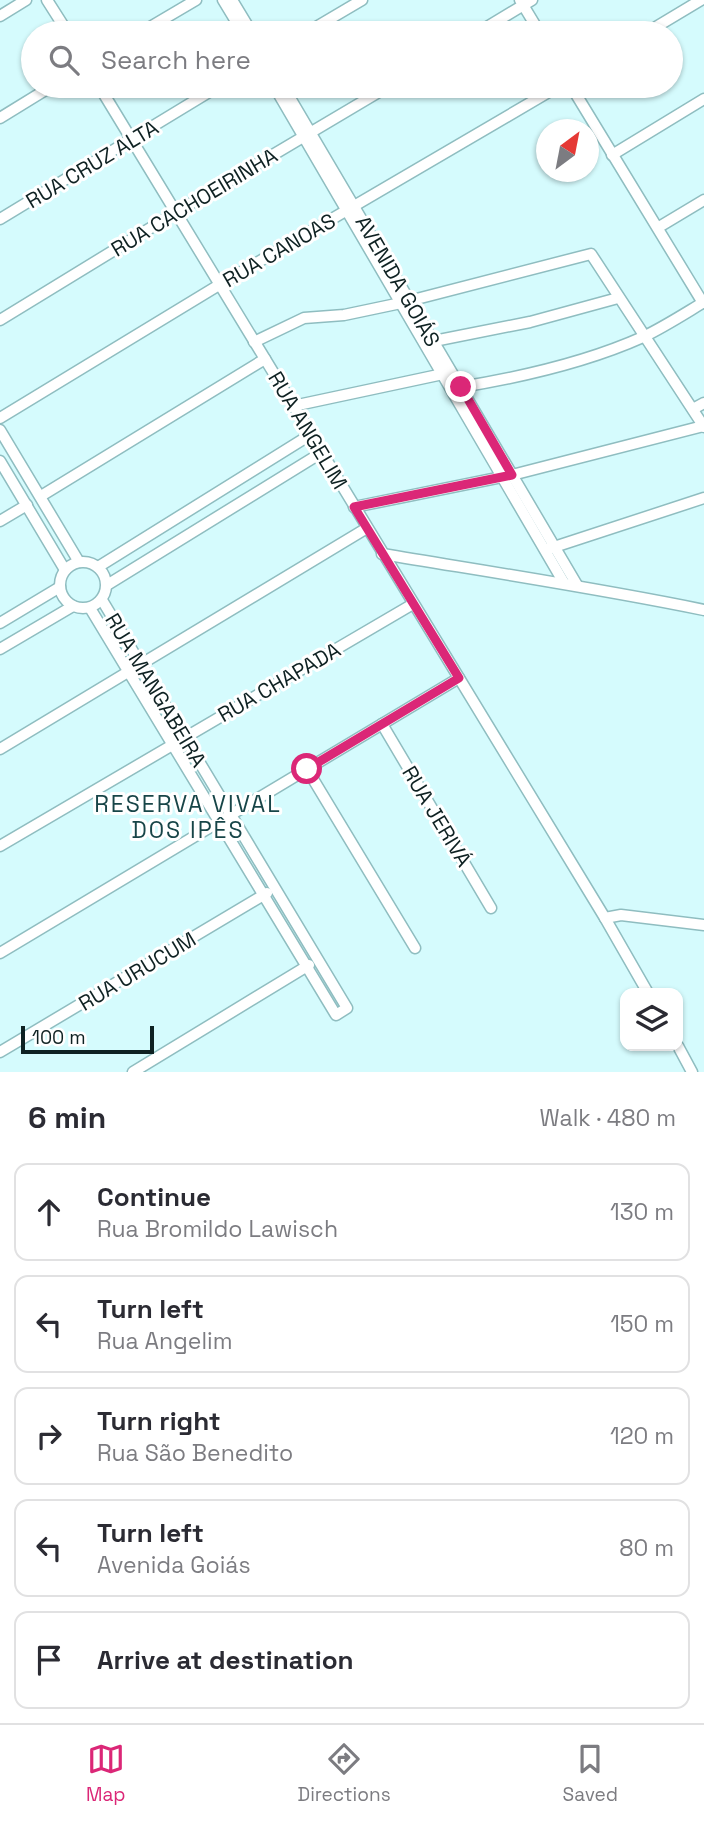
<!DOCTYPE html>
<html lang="en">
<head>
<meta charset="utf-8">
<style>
	:root { --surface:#fff; --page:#f7f7f7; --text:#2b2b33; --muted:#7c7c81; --line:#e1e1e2; --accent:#db2777 }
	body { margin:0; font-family:"Space Grotesk",sans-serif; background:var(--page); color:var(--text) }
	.controls { position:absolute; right:21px; bottom:21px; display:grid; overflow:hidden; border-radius:14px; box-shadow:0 2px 5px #0004 }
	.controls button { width:63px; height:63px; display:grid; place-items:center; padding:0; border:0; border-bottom:2px solid var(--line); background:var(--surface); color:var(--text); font:35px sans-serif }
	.compass { position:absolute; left:536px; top:119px; width:63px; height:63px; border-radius:50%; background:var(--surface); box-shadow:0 2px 5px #0004; rotate:32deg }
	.scale { position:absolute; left:21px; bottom:18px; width:133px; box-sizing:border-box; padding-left:7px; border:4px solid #0e2122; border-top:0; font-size:19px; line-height:24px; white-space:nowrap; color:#0e2122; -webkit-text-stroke:5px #fff; paint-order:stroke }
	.stop { position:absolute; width:21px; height:21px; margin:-16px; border:5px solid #db2777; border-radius:50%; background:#fff }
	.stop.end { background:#db2777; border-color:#fff; box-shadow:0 2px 7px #0008 }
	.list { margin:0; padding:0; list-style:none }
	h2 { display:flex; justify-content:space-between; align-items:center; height:91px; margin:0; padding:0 28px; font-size:30px }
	h2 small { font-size:23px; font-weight:400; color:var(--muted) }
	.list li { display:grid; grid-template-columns:46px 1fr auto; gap:21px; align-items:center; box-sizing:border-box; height:98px; margin:0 14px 14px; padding:0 14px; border:2px solid var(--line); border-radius:14px }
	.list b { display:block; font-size:26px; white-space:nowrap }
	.list p { margin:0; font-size:23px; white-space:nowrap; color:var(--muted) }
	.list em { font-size:23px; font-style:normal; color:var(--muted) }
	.icon { flex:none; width:38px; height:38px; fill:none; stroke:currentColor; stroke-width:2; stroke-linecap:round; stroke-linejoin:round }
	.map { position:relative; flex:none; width:704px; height:1072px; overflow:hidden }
	.search { position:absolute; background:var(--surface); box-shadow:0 2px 5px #0004; left:21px; right:21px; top:21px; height:77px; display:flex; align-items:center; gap:18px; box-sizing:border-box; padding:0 24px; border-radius:38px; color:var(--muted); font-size:26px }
	.sheet { height:651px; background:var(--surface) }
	nav { display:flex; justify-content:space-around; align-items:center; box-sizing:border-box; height:98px; border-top:2px solid var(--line); background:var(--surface); font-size:19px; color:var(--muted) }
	nav a { display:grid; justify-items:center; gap:4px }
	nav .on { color:var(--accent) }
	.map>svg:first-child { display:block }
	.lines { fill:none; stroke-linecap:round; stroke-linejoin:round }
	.minor-casing { stroke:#8fbdc0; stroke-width:13 }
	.minor { stroke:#fff; stroke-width:10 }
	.route { stroke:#db2777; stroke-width:9 }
	.labels { text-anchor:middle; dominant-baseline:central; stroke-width:6; stroke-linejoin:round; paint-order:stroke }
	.street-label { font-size:21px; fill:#0e2122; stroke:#fff }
	.neighbourhood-label { font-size:23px; letter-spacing:2px; fill:#174548; stroke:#fff }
</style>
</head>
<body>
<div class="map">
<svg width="704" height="1072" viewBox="0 0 704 1072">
	<rect width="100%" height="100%" fill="#d5fbfd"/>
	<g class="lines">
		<!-- minor casing -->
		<g class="minor-casing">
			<g id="minor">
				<polyline points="47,0 68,33"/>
				<polyline points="223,0 243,33"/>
				<polyline points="232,0 252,33"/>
				<polyline points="520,0 540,33"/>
				<polyline points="0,16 26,0"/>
				<polyline points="140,33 196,0"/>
				<polyline points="306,33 362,0"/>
				<polyline points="477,33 532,0"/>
				<polyline points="646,33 701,0"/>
				<polyline points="99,86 605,918 648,993"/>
				<polyline points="274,86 564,583"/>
				<polyline points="283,86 577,585"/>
				<polyline points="571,86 703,303"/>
				<polyline points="0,118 52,86"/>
				<polyline points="612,155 704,99"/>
				<polyline points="0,219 219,86"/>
				<polyline points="659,227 704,200"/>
				<polyline points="0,320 175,213 389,86"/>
				<polyline points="434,341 530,322 618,298"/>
				<polyline points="254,342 304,318 344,315 401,303 591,254 704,427"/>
				<path d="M461 387C522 377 585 363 643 337 664 327 684 314 704 302"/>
				<polyline points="293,406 443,374"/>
				<polyline points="693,409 704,403"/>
				<polyline points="0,418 219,285 559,86"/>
				<polyline points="0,430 79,562"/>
				<polyline points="0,461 65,570"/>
				<polyline points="41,496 265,359"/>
				<polyline points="354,507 512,475 703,426"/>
				<polyline points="0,521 27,505"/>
				<polyline points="548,549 704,498"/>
				<path d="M382 554C490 572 597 588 704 610"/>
				<circle cx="83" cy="585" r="23"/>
				<polyline points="98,567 310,435"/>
				<polyline points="107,585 321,453"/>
				<polyline points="90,608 336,1015 347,1008 102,600"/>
				<polyline points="0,623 60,587"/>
				<polyline points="0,649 73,606"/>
				<polyline points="382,724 491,908"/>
				<polyline points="0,749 367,528"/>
				<polyline points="307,769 415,948"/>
				<polyline points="0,846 413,604"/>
				<polyline points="605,918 621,915 704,925"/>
				<polyline points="0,953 459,678"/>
				<polyline points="678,1046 692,1072"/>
				<polyline points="0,1052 267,893"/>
				<polyline points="133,1072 309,965"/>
			</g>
		</g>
		<!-- minor -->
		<use href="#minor" class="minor"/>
	</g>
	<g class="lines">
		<!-- route -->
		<polyline class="route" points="307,769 459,678 354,507 512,475 461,387"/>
	</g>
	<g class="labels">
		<!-- street labels -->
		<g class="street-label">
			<text transform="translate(92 164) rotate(-31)">RUA CRUZ ALTA</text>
			<text transform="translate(194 202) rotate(-31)">RUA CACHOEIRINHA</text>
			<text transform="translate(279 250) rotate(-30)">RUA CANOAS</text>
			<text transform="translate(398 281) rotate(60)">AVENIDA GOIÁS</text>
			<text transform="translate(308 430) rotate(59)">RUA ANGELIM</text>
			<text transform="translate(279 682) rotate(-30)">RUA CHAPADA</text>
			<text transform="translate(156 690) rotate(59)">RUA MANGABEIRA</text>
			<text transform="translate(437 816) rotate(59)">RUA JERIVÁ</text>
			<text transform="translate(137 971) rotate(-31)">RUA URUCUM</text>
		</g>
		<!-- neighbourhood labels -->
		<g class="neighbourhood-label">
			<text x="188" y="804">RESERVA VIVAL<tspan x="188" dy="26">DOS IPÊS</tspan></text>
		</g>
	</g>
</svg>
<div class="controls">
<button><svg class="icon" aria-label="layers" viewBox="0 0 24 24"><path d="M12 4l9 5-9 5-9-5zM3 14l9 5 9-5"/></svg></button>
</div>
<svg class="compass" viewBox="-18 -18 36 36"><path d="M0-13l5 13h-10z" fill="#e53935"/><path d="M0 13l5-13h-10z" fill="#7c7c81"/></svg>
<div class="scale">100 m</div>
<div class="stop" style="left:307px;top:769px"></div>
<div class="stop end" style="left:461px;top:387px"></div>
<div class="search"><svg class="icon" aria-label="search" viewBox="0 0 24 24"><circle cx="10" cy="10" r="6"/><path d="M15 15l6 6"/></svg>Search here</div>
</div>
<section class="sheet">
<h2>6 min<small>Walk · 480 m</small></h2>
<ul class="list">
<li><svg class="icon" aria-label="ahead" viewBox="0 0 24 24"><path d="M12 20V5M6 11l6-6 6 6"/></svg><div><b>Continue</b><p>Rua Bromildo Lawisch</p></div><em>130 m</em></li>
<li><svg class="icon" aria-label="left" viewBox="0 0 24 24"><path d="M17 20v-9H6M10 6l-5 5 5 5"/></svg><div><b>Turn left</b><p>Rua Angelim</p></div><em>150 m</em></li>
<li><svg class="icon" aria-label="right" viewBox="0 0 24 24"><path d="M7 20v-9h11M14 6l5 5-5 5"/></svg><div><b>Turn right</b><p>Rua São Benedito</p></div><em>120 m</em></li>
<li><svg class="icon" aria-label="left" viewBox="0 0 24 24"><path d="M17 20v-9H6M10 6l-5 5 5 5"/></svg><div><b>Turn left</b><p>Avenida Goiás</p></div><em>80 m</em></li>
<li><svg class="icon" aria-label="arrive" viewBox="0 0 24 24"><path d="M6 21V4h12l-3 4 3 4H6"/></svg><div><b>Arrive at destination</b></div></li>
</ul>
</section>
<nav>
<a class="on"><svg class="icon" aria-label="map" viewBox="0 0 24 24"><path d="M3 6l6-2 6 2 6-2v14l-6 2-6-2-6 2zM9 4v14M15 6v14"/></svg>Map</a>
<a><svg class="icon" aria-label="directions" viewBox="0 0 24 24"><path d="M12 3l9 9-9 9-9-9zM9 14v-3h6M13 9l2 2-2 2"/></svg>Directions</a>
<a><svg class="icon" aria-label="saved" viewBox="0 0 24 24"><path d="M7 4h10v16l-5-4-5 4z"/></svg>Saved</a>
</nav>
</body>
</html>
